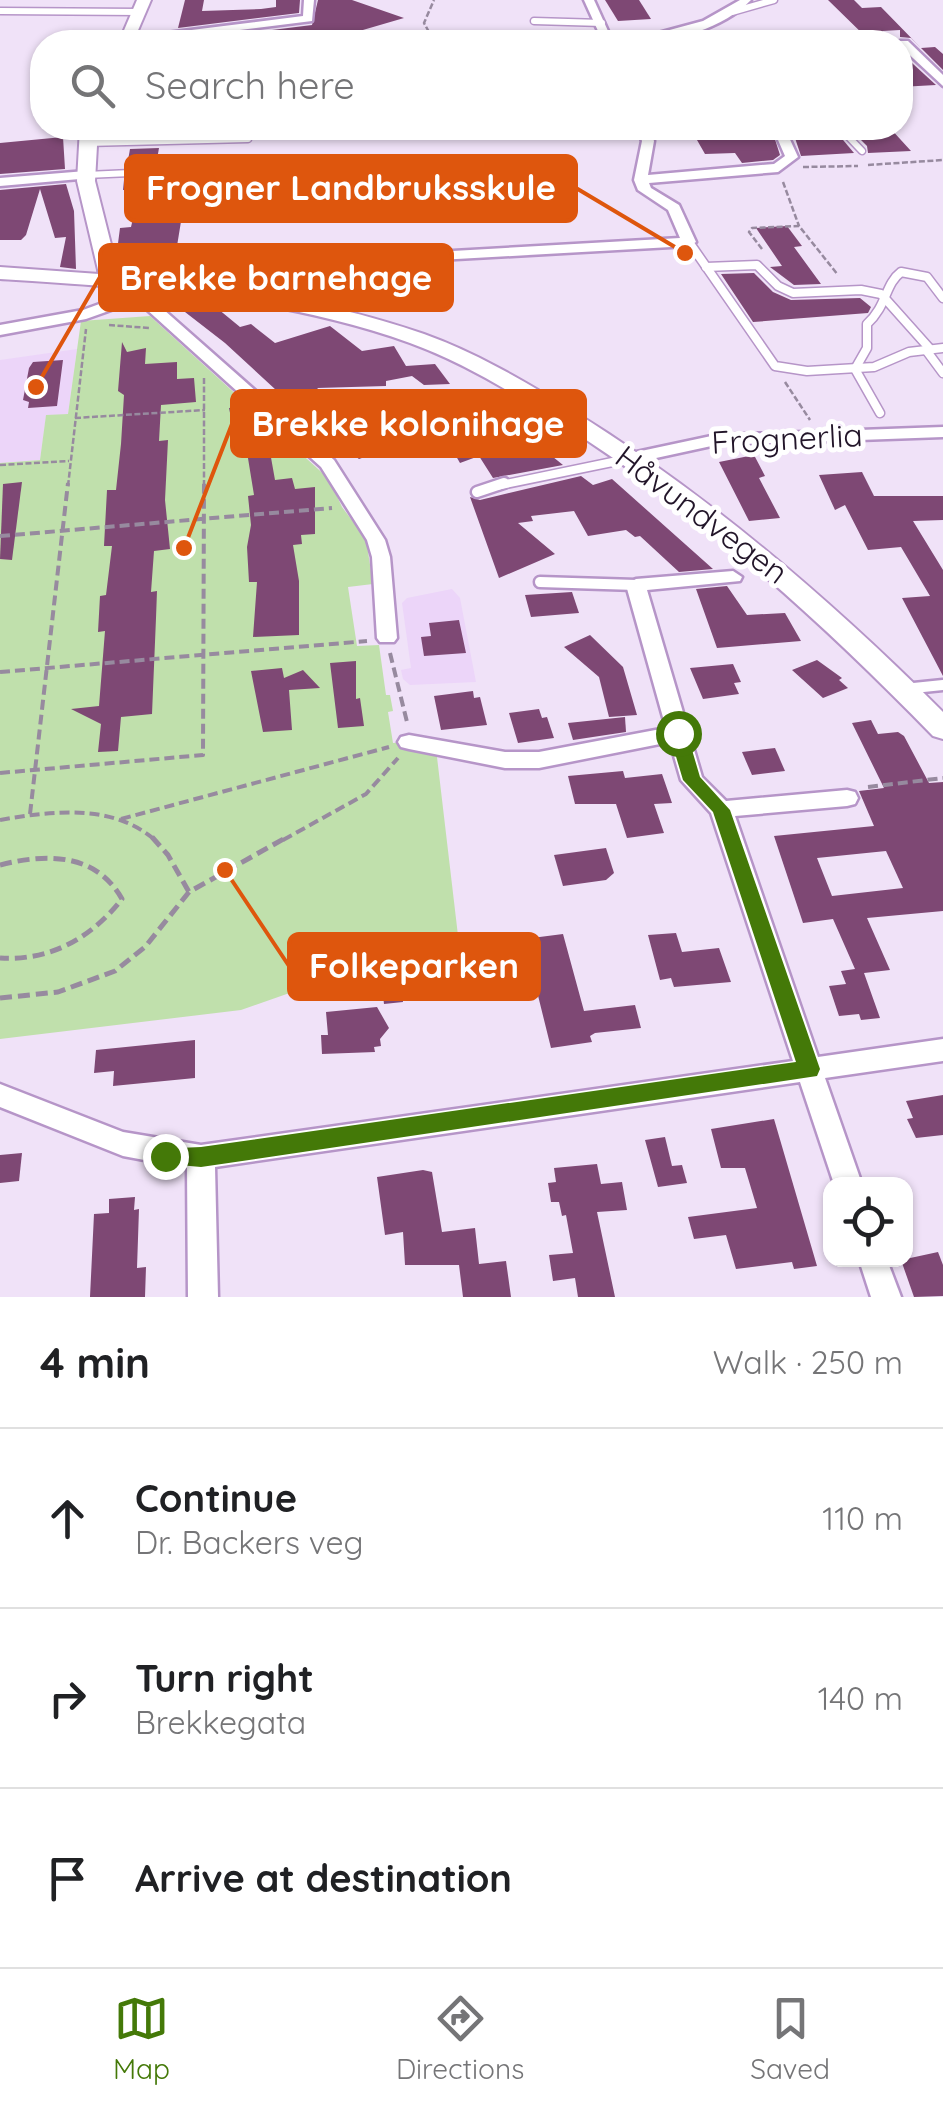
<!DOCTYPE html>
<html lang="en">
<head>
<meta charset="utf-8">
<style>
	:root { --surface:#fff; --page:#f2f2f2; --text:#202124; --muted:#757577; --line:#e0e0e0; --accent:#447908 }
	body { margin:0; font-family:Quicksand,sans-serif; background:var(--page); color:var(--text) }
	.controls { position:absolute; right:30px; bottom:30px; display:grid; overflow:hidden; border-radius:20px; box-shadow:0 2px 8px #0004 }
	.controls button { width:90px; height:90px; display:grid; place-items:center; padding:0; border:0; border-bottom:2px solid var(--line); background:var(--surface); color:var(--text); font:50px sans-serif }
	.stop { position:absolute; width:30px; height:30px; margin:-22px; border:8px solid #447908; border-radius:50%; background:#fff }
	.stop.end { background:#447908; border-color:#fff; box-shadow:0 2px 10px #0008 }
	.list { margin:0; padding:0; list-style:none }
	h2 { display:flex; justify-content:space-between; align-items:center; height:130px; margin:0; padding:0 40px; font-size:42px }
	h2 small { font-size:32px; font-weight:400; color:var(--muted) }
	.list li { display:grid; grid-template-columns:65px 1fr auto; gap:30px; align-items:center; box-sizing:border-box; height:180px; padding:0 40px; border-top:2px solid var(--line) }
	.list b { display:block; font-size:38px; white-space:nowrap }
	.list p { margin:0; font-size:32px; white-space:nowrap; color:var(--muted) }
	.list em { font-size:32px; font-style:normal; color:var(--muted) }
	.icon { flex:none; width:55px; height:55px; fill:none; stroke:currentColor; stroke-width:2; stroke-linecap:round; stroke-linejoin:round }
	.map { position:relative; flex:none; width:943px; height:1297px; overflow:hidden }
	.search { position:absolute; background:var(--surface); box-shadow:0 2px 8px #0004; left:30px; right:30px; top:30px; height:110px; display:flex; align-items:center; gap:25px; box-sizing:border-box; padding:0 35px; border-radius:40px; color:var(--muted); font-size:38px }
	.sheet { height:670px; background:var(--surface) }
	nav { display:flex; justify-content:space-around; align-items:center; box-sizing:border-box; height:140px; border-top:2px solid var(--line); background:var(--surface); font-size:28px; color:var(--muted) }
	nav a { display:grid; justify-items:center; gap:5px }
	nav .on { color:var(--accent) }
	.map>svg:first-child { display:block }
	.built { fill:#ecd5f9 }
	.green { fill:#c0e0ac }
	.building { fill:#7e4874; fill-rule:evenodd }
	.lines { fill:none; stroke-linecap:round; stroke-linejoin:round }
	.lane-far2-casing { stroke:#b695c8; stroke-width:9 }
	.lane-far1-casing { stroke:#b695c8; stroke-width:11 }
	.lane-casing { stroke:#b695c8; stroke-width:15 }
	.street-casing { stroke:#b695c8; stroke-width:5 }
	.secondary-casing { stroke:#b695c8; stroke-width:4 }
	.path-far2 { stroke:#978a9f; stroke-width:2.5; stroke-dasharray:6 2.5; stroke-linecap:butt }
	.path-far1 { stroke:#978a9f; stroke-width:4; stroke-dasharray:10 5; stroke-linecap:butt }
	.path { stroke:#978a9f; stroke-width:5; stroke-dasharray:12 6; stroke-linecap:butt }
	.lane-far2 { stroke:#fff; stroke-width:6 }
	.lane-far1 { stroke:#fff; stroke-width:8 }
	.lane { stroke:#fff; stroke-width:10 }
	.street { fill:#fff; fill-rule:evenodd }
	.secondary { fill:#fff; fill-rule:evenodd }
	.route { fill:#447908 }
	.labels { text-anchor:middle; dominant-baseline:central; stroke-width:10; stroke-linejoin:round; paint-order:stroke }
	.street-label { font-size:32px; fill:#221529; stroke:#fff }
	.leader { fill:none; stroke:#de560d; stroke-width:4 }
	.callout-dot { fill:#de560d; stroke:#fff; stroke-width:4 }
	.callout { fill:#de560d; stroke:#de560d; stroke-width:4 }
	.callout-label { font-size:35px; text-anchor:middle; font-weight:bold; fill:#fff }
</style>
</head>
<body>
<div class="map">
<svg width="943" height="1297" viewBox="0 0 943 1297">
	<rect width="100%" height="100%" fill="#f0e2f8"/>
	<!-- built -->
	<g class="built">
		<polygon points="77,349 68,414 46,416 40,460 0,463 0,360"/>
		<polygon points="452,589 460,598 476,682 410,685 403,679 401,670 411,668 402,603 407,598"/>
	</g>
	<!-- green -->
	<polygon class="green" points="150,316 329,479 342,507 366,539 373,584 348,587 357,646 379,645 386,695 390,695 393,711 388,712 393,743 435,740 461,961 338,976 241,1010 0,1039 0,463 40,460 46,415 68,414 81,321"/>
	<!-- building -->
	<g class="building">
		<polygon points="185,0 204,0 202,11 261,9 276,7 276,0 300,0 299,13 178,28"/>
		<polygon points="318,0 352,0 404,18 356,32 356,38 176,42 312,25"/>
		<polygon points="605,0 639,0 651,19 618,21"/>
		<polygon points="828,0 854,0 862,8 881,7 921,48 935,47 943,54 943,70 911,38 900,37 900,30 882,31 890,40 871,42"/>
		<polygon points="900,52 936,85 900,87"/>
		<polygon points="735,128 772,130 780,155 773,160 742,163 735,153 705,154 693,133 737,131"/>
		<polygon points="833,128 854,153 801,156 792,129"/>
		<polygon points="849,128 890,128 911,151 868,153 867,146"/>
		<polygon points="63,137 65,169 0,174 0,143"/>
		<polygon points="159,148 156,165 127,166 130,149"/>
		<polygon points="210,172 209,196 185,197 177,246 160,247 159,265 135,267 136,248 117,251 120,228 131,227 140,189 123,190 124,180"/>
		<polygon points="66,184 74,211 76,269 60,267 66,237 55,238 40,189 26,235 21,240 0,240 0,190"/>
		<polygon points="787,226 802,246 794,247 821,284 794,285 770,267 782,266 756,228"/>
		<polygon points="754,273 773,292 791,300 860,298 871,307 868,313 753,322 721,274"/>
		<polygon points="212,304 240,327 251,324 275,343 330,326 362,351 394,346 406,366 435,364 450,384 424,385 412,376 386,381 386,386 317,388 364,425 386,417 413,440 359,459 314,425 225,343 185,312"/>
		<polygon points="122,342 127,352 146,348 145,364 177,362 177,379 194,378 196,402 161,405 159,441 168,440 165,500 170,549 154,551 151,592 157,591 156,618 152,714 121,717 118,751 98,752 101,724 71,709 99,706 105,631 98,632 100,596 106,595 112,546 104,546 107,490 116,490 121,444 124,395 118,391"/>
		<polygon points="63,360 57,406 28,408 29,402 23,400 29,368 33,362"/>
		<polygon points="456,392 463,403 479,400 493,420 456,429 455,441 502,433 508,441 527,436 563,465 493,478 479,456 460,463 438,425 449,423 434,400"/>
		<polygon points="247,406 254,436 267,435 275,480 292,478 295,489 315,487 315,534 301,535 302,544 293,545 299,581 299,635 253,637 257,582 249,582 247,547 251,525 248,496 254,495 246,446 237,447 229,408"/>
		<polygon points="754,455 765,476 759,478 780,518 749,521 719,462"/>
		<polygon points="862,472 874,496 943,496 943,520 913,521 943,570 943,676 902,598 930,596 901,547 868,550 845,505 835,510 819,475"/>
		<polygon points="581,476 593,485 612,479 713,569 679,572 640,536 635,537 626,530 588,536 574,511 531,516 533,521 518,523 555,554 499,578 470,497 480,500"/>
		<polygon points="22,482 12,560 0,559 3,484"/>
		<polygon points="727,586 747,615 785,613 801,641 717,648 696,589"/>
		<polygon points="572,592 579,613 531,617 525,595"/>
		<polygon points="459,620 466,653 424,656 421,637 431,636 429,623"/>
		<polygon points="590,635 623,667 637,715 609,717 599,677 564,647"/>
		<polygon points="817,660 842,678 839,680 848,688 823,698 792,670"/>
		<polygon points="356,661 356,699 360,698 364,726 338,728 330,663"/>
		<polygon points="733,664 741,682 734,683 739,694 703,699 690,668"/>
		<polygon points="282,668 284,678 303,670 320,688 289,690 292,730 263,732 251,671"/>
		<polygon points="473,691 474,698 480,697 487,725 441,730 434,696"/>
		<polygon points="539,709 542,718 547,717 554,738 518,743 509,713"/>
		<polygon points="625,717 626,732 573,740 568,723"/>
		<path d="M871 720 878 734 898 732 904 736 929 783 943 782V911L867 918 890 970 864 973 880 1018 861 1020 859 1014 839 1016 829 986 846 984 841 971 855 969 833 919 803 923 774 836 874 826 859 791 884 788 852 723ZM886 851 903 888 832 896 817 858Z"/>
		<polygon points="775,748 785,771 752,775 742,752"/>
		<polygon points="623,771 625,778 662,774 672,803 654,804 664,833 627,838 616,804 575,804 568,776"/>
		<polygon points="606,848 614,873 606,880 563,886 554,855"/>
		<polygon points="676,933 682,952 719,948 731,982 674,987 671,978 660,980 648,935"/>
		<polygon points="563,934 584,1011 635,1005 641,1028 595,1033 590,1036 592,1042 551,1048 524,939"/>
		<polygon points="400,976 403,1002 384,1004 381,977"/>
		<polygon points="377,1007 389,1028 380,1039 381,1046 374,1047 375,1052 322,1054 321,1035 328,1035 326,1012"/>
		<polygon points="195,1040 195,1078 113,1086 114,1071 94,1073 96,1050"/>
		<polygon points="943,1095 943,1135 916,1138 907,1119 913,1118 906,1101"/>
		<polygon points="774,1119 817,1266 794,1269 792,1262 736,1269 726,1235 694,1239 688,1217 757,1208 745,1168 721,1168 711,1129"/>
		<polygon points="665,1137 672,1166 682,1165 687,1183 658,1187 645,1140"/>
		<polygon points="22,1153 19,1181 0,1183 0,1155"/>
		<polygon points="597,1164 601,1184 622,1182 627,1210 597,1212 615,1297 578,1297 575,1278 553,1281 549,1255 573,1253 566,1215 562,1216 559,1202 551,1202 548,1183 556,1182 554,1168"/>
		<polygon points="423,1170 432,1172 442,1232 475,1228 479,1264 506,1261 511,1297 463,1297 459,1265 405,1265 403,1232 385,1235 377,1177"/>
		<polygon points="135,1197 134,1210 139,1209 137,1268 146,1267 145,1297 90,1297 94,1214 109,1213 109,1199"/>
		<polygon points="938,1252 943,1265 943,1296 914,1297 901,1260"/>
	</g>
	<g class="lines">
		<!-- lane-far2 casing -->
		<g class="lane-far2-casing">
			<g id="lane-far2">
				<polyline points="0,11 140,12"/>
				<polyline points="732,12 774,0"/>
				<polyline points="534,21 602,23"/>
				<polyline points="840,128 862,151"/>
				<polyline points="86,143 248,139"/>
				<polyline points="86,175 175,171"/>
			</g>
		</g>
		<!-- lane-far1 casing -->
		<g class="lane-far1-casing">
			<g id="lane-far1">
				<polyline points="689,242 775,366 807,371 874,367 909,352 943,348"/>
				<polyline points="706,267 757,265 778,286 793,293 861,290 881,294 931,350"/>
				<polyline points="926,350 943,373"/>
				<path d="M880 413 855 369 867 348V324C887 306 885 284 901 272L927 277 943 298"/>
				<polyline points="460,435 558,412"/>
				<polyline points="496,486 627,459"/>
			</g>
		</g>
		<!-- lane casing -->
		<g class="lane-casing">
			<g id="lane">
				<polyline points="477,492 504,483"/>
				<polyline points="540,582 636,585"/>
				<polyline points="904,689 943,685"/>
			</g>
		</g>
		<!-- street casing -->
		<g class="street-casing">
			<g id="street">
				<polygon points="304,0 314,0 312,21 142,42 121,41 127,38 303,16"/>
				<polygon points="584,0 594,0 613,42 603,42"/>
				<path d="M740 0H751C722 30 666 45 625 42L703 21Z"/>
				<polygon points="900,41 908,41 943,75 943,86 900,46"/>
				<polygon points="637,128 649,128 654,141 648,175 774,164 785,156 775,133 777,128 789,128 787,133 798,157 778,172 649,183 651,188 679,205 696,242 689,246 260,270 231,278 211,293 201,293 199,290 221,272 259,262 680,238 668,210 638,190 634,180 642,141"/>
				<polygon points="86,171 91,172 91,178 0,186 0,178"/>
				<polygon points="135,282 142,286 139,296 155,302 334,460 385,540 390,557 397,638 394,642 380,642 377,638 372,557 367,540 321,467 145,308 131,303 86,319 0,335 0,325 83,310 124,295 130,283"/>
				<polygon points="943,427 943,437 716,445 633,463 624,458 627,454 716,435"/>
				<polygon points="733,571 742,577 740,581 647,590 702,777 726,801 847,790 855,792 858,798 855,804 847,806 735,816 818,1057 943,1039 943,1061 825,1078 862,1184 834,1184 800,1082 215,1167 218,1297 188,1297 187,1168 123,1156 0,1107 0,1084 123,1132 201,1145 793,1061 711,813 681,780 670,742 539,768 505,768 409,749 401,747 398,742 401,737 409,735 505,752 539,752 666,728 626,585 636,579"/>
				<polygon points="859,1260 887,1260 901,1297 871,1297"/>
			</g>
		</g>
		<!-- secondary casing -->
		<g class="secondary-casing">
			<g id="secondary">
				<polygon points="137,0 151,0 133,42 119,42"/>
				<path d="M80 128H98L95 181 119 276C223 285 326 300 424 334 477 353 526 382 573 411 709 495 830 599 943 712V739L933 736C818 618 697 509 557 421 510 391 462 362 410 343 279 296 138 288 0 279V267L99 274 77 181Z"/>
			</g>
		</g>
		<!-- path-far2 -->
		<g class="path-far2">
			<polyline points="429,32 424,23 434,0"/>
			<polyline points="835,42 858,42"/>
			<polyline points="868,165 943,160"/>
			<polyline points="803,167 858,166"/>
			<polyline points="783,182 799,226"/>
			<polyline points="762,249 749,232 752,228 799,226 838,275"/>
			<polyline points="109,325 149,328"/>
			<polyline points="785,382 810,420"/>
			<polyline points="75,418 205,410"/>
			<polyline points="0,465 69,461"/>
			<polyline points="68,486 86,329"/>
			<polyline points="204,486 204,378"/>
		</g>
		<!-- path-far1 -->
		<g class="path-far1">
			<polyline points="0,536 332,508"/>
			<polyline points="390,653 407,722"/>
			<polyline points="0,672 367,641"/>
			<polyline points="0,773 203,755 204,483"/>
			<polyline points="868,787 943,778"/>
			<polyline points="30,814 68,483"/>
			<polyline points="121,819 389,747"/>
			<path d="M0 820C52 811 112 803 155 840"/>
			<polyline points="283,840 366,794 398,758"/>
		</g>
		<!-- path -->
		<g class="path">
			<polyline points="152,837 168,855 189,892"/>
			<path d="M0 865C47 853 96 853 122 899 91 938 51 961 0 958"/>
			<polyline points="0,998 58,992 115,971 145,947 189,892 287,837"/>
		</g>
		<!-- lane-far2 -->
		<use href="#lane-far2" class="lane-far2"/>
		<!-- lane-far1 -->
		<use href="#lane-far1" class="lane-far1"/>
		<!-- lane -->
		<use href="#lane" class="lane"/>
		<!-- street -->
		<use href="#street" class="street"/>
		<!-- secondary -->
		<use href="#secondary" class="secondary"/>
	</g>
	<!-- route -->
	<polygon class="route" points="678,727 687,733 700,777 730,810 820,1069 817,1076 201,1167 157,1163 154,1156 157,1149 201,1147 796,1062 713,812 683,780 669,733"/>
	<g class="labels">
		<!-- street labels -->
		<g class="street-label">
			<text transform="translate(787 438) rotate(-3)">Frognerlia</text>
			<text transform="translate(702 514) rotate(37)">Håvundvegen</text>
		</g>
	</g>
	<!-- callouts -->
	<path class="leader" d="M685 253L576 188M36 387L100 277M184 548L232 424M225 870L289 966"/>
	<g class="callout-dot">
		<circle cx="685" cy="253" r="10"/>
		<circle cx="36" cy="387" r="10"/>
		<circle cx="184" cy="548" r="10"/>
		<circle cx="225" cy="870" r="10"/>
	</g>
	<g class="callout">
		<rect x="126" y="156" width="450" height="65" rx="10"/>
		<rect x="100" y="245" width="352" height="65" rx="10"/>
		<rect x="232" y="391" width="353" height="65" rx="10"/>
		<rect x="289" y="934" width="250" height="65" rx="10"/>
	</g>
	<g class="callout-label">
		<text x="351" y="200">Frogner Landbruksskule</text>
		<text x="276" y="290">Brekke barnehage</text>
		<text x="408" y="436">Brekke kolonihage</text>
		<text x="414" y="978">Folkeparken</text>
	</g>
</svg>
<div class="controls">
<button><svg class="icon" aria-label="locate" viewBox="0 0 24 24"><circle cx="12" cy="12" r="6"/><path d="M12 2v4M12 18v4M2 12h4M18 12h4"/></svg></button>
</div>
<div class="stop" style="left:678px;top:733px"></div>
<div class="stop end" style="left:165px;top:1156px"></div>
<div class="search"><svg class="icon" aria-label="search" viewBox="0 0 24 24"><circle cx="10" cy="10" r="6"/><path d="M15 15l6 6"/></svg>Search here</div>
</div>
<section class="sheet">
<h2>4 min<small>Walk · 250 m</small></h2>
<ul class="list">
<li><svg class="icon" aria-label="ahead" viewBox="0 0 24 24"><path d="M12 20V5M6 11l6-6 6 6"/></svg><div><b>Continue</b><p>Dr. Backers veg</p></div><em>110 m</em></li>
<li><svg class="icon" aria-label="right" viewBox="0 0 24 24"><path d="M7 20v-9h11M14 6l5 5-5 5"/></svg><div><b>Turn right</b><p>Brekkegata</p></div><em>140 m</em></li>
<li><svg class="icon" aria-label="arrive" viewBox="0 0 24 24"><path d="M6 21V4h12l-3 4 3 4H6"/></svg><div><b>Arrive at destination</b></div></li>
</ul>
</section>
<nav>
<a class="on"><svg class="icon" aria-label="map" viewBox="0 0 24 24"><path d="M3 6l6-2 6 2 6-2v14l-6 2-6-2-6 2zM9 4v14M15 6v14"/></svg>Map</a>
<a><svg class="icon" aria-label="directions" viewBox="0 0 24 24"><path d="M12 3l9 9-9 9-9-9zM9 14v-3h6M13 9l2 2-2 2"/></svg>Directions</a>
<a><svg class="icon" aria-label="saved" viewBox="0 0 24 24"><path d="M7 4h10v16l-5-4-5 4z"/></svg>Saved</a>
</nav>
</body>
</html>
